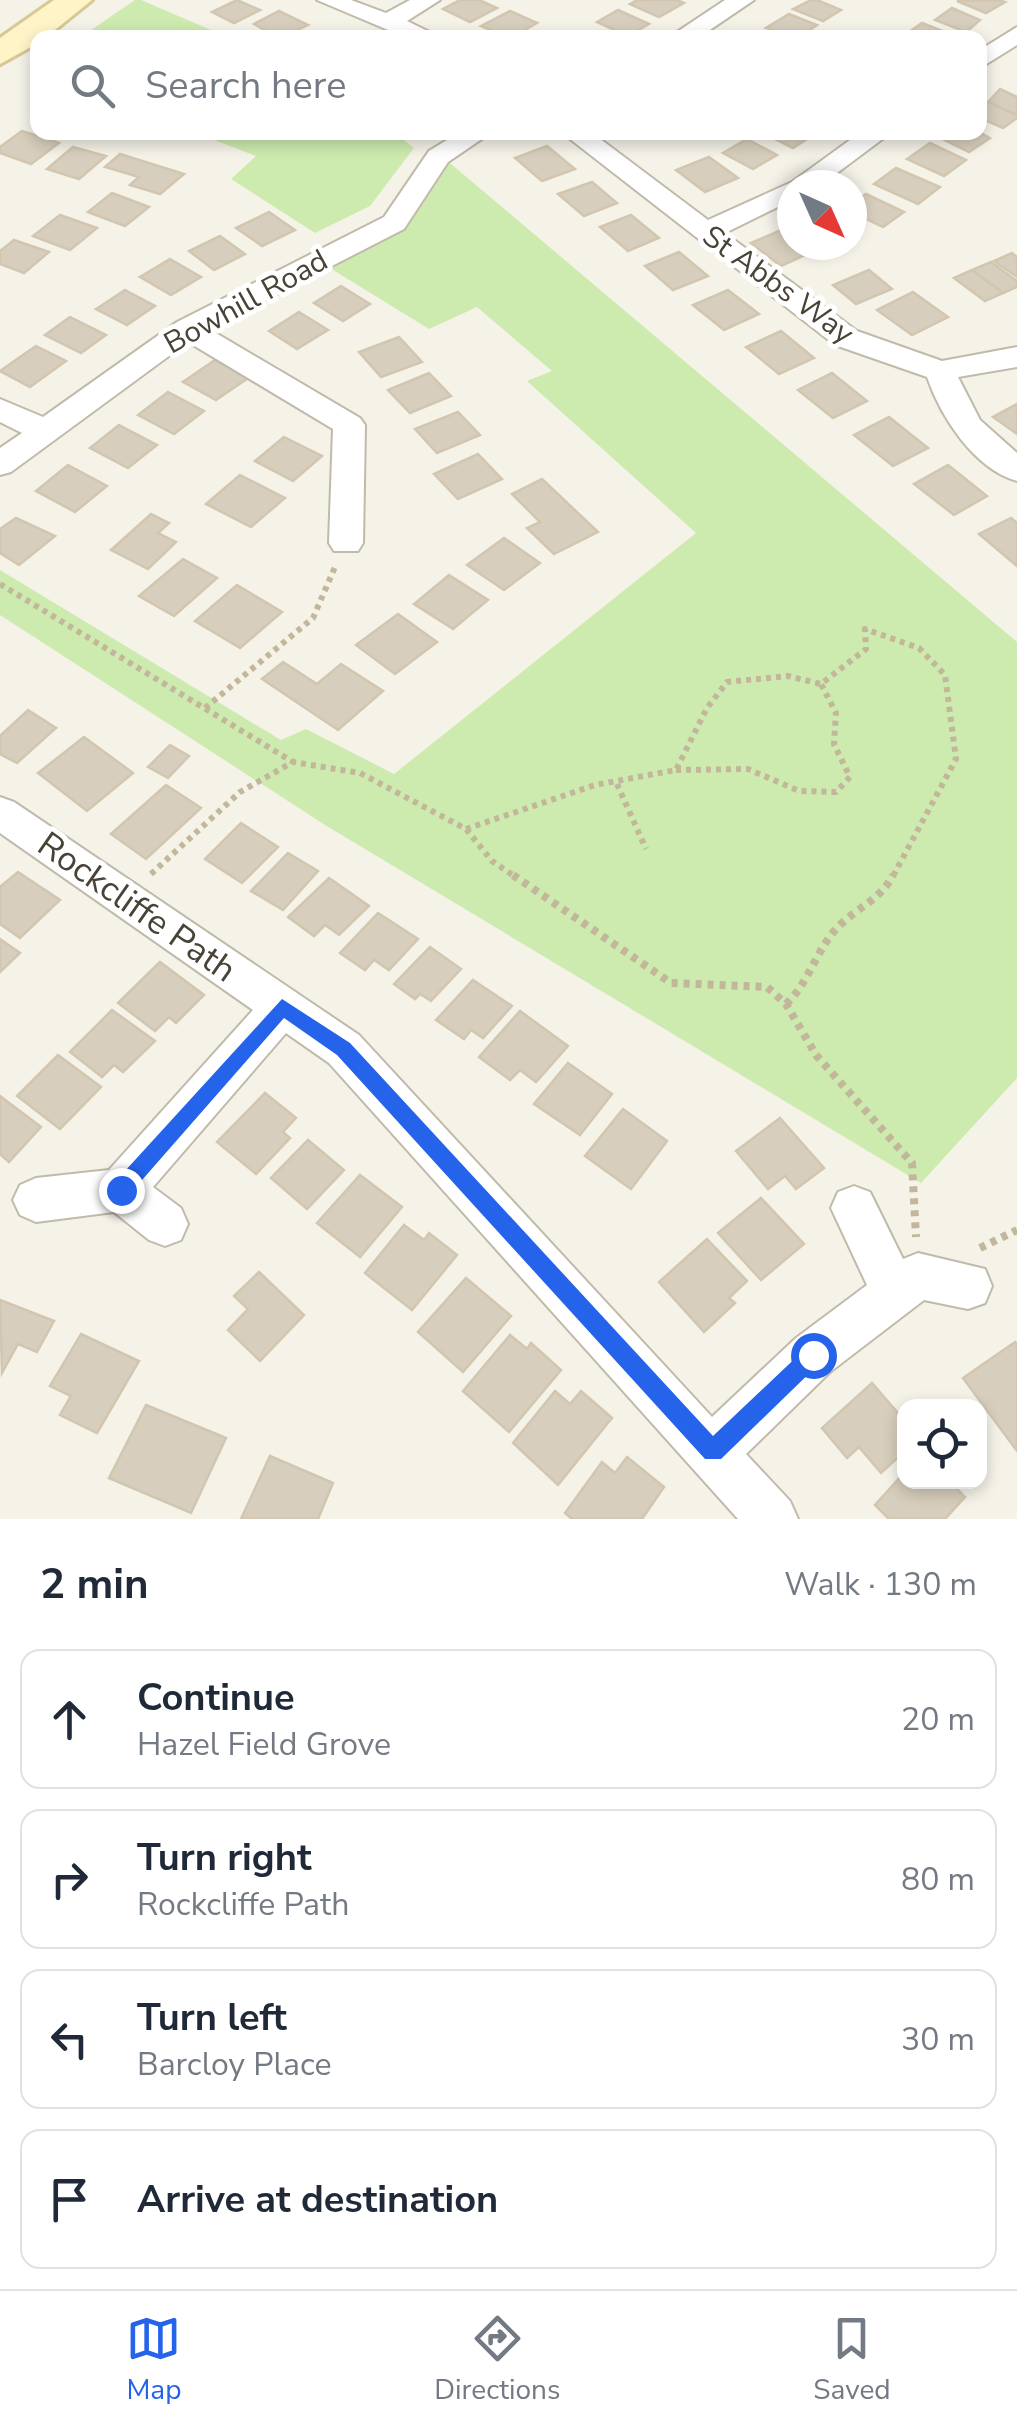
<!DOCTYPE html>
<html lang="en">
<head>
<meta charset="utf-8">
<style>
	:root { --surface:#fff; --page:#f2f2f3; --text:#1f2937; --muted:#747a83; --line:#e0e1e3; --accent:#2563eb }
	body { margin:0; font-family:"Nunito Sans",sans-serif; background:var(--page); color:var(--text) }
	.controls { position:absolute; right:30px; bottom:30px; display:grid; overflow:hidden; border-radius:20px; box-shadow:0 5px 15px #0003 }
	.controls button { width:90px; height:90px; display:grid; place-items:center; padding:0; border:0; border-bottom:2px solid var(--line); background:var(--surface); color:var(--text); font:50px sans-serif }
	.compass { position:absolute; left:777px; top:170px; width:90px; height:90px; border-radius:50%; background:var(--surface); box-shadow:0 5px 15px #0003; rotate:135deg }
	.stop { position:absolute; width:30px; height:30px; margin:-22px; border:8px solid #2563eb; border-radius:50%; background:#fff }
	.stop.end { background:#2563eb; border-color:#fff; box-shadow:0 2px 10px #0008 }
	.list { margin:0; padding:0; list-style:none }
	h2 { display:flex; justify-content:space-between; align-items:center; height:130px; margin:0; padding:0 40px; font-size:42px }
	h2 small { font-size:32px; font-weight:400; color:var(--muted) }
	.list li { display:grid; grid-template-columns:65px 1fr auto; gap:30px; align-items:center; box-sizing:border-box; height:140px; margin:0 20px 20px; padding:0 20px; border:2px solid var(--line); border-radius:20px }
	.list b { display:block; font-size:38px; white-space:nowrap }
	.list p { margin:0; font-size:32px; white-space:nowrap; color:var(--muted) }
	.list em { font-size:32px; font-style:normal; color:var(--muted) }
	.icon { flex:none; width:55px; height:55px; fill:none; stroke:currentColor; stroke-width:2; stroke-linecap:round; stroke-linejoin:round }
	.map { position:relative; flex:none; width:1017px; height:1519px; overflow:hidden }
	.search { position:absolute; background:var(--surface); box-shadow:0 5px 15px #0003; left:30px; right:30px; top:30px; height:110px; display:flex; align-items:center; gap:25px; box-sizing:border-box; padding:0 35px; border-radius:20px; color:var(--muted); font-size:38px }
	.sheet { height:770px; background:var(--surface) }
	nav { display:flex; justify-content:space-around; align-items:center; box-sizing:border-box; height:140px; border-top:2px solid var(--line); background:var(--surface); font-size:28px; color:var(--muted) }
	nav a { display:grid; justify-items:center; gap:5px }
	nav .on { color:var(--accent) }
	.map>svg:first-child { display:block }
	.green { fill:#cdebaf }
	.building { fill:#d7cebd; stroke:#d2c6b0; stroke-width:2.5 }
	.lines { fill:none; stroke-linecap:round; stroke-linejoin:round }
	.street-casing { stroke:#c1baaa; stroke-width:4 }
	.secondary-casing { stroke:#d7c896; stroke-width:6 }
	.path-far1 { stroke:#c3b79b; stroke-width:6; stroke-dasharray:5 5; stroke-linecap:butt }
	.path { stroke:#c3b79b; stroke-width:8; stroke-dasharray:6 6; stroke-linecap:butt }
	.street { fill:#fff; fill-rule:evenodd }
	.secondary { fill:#fff4c8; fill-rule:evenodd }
	.route { fill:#2563eb }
	.labels { text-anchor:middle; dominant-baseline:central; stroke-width:10; stroke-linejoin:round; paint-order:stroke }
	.far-street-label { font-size:30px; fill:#494236; stroke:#fff }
	.street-label { font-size:35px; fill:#494236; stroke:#fff }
</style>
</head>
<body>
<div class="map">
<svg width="1017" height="1519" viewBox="0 0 1017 1519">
	<rect width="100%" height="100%" fill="#f5f2e8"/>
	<!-- green -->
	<g class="green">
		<polygon points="135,0 141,0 227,37 81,37"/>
		<polygon points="196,133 395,133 414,148 370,206 315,233 231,179 256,156"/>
		<polygon points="444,158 1017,642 1017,1078 921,1183 325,825 0,615 0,570 281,740 306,729 394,774 696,533 527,381 552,371 477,307 429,329 325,265 401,225"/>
	</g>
	<!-- building -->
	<g class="building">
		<polygon points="237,0 260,10 234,23 212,12"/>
		<polygon points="460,0 479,0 497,8 470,22 443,9"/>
		<polygon points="637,0 677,0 684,3 659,17 630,4"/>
		<polygon points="811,0 817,0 841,10 823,21 793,9"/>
		<polygon points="999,0 1005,2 986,13 957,1"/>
		<polygon points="952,8 980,20 966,32 935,20"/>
		<polygon points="618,10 649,24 628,36 597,22"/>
		<polygon points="279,11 308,25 280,38 254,24"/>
		<polygon points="510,11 537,23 511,38 481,26"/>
		<polygon points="789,14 817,25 798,38 766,28"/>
		<polygon points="922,23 955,36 902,37"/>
		<polygon points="1000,89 1017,97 1017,115 988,102"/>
		<polygon points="988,102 1017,115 1017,118 1003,128 980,118 980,107"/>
		<polygon points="22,131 59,143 31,164 0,153 0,147"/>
		<polygon points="761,132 818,132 793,148"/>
		<polygon points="979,132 990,138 969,152 930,133"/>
		<polygon points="747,139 777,155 753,169 723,153"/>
		<polygon points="930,143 966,160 944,176 907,159"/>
		<polygon points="547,146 575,169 542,181 515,158"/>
		<polygon points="73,147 106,156 79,179 47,169"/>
		<polygon points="120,154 184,174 160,194 130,185 139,177 105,167"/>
		<polygon points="709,157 738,178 705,192 676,170"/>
		<polygon points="896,168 940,187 918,204 874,184"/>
		<polygon points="592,182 617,203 584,216 558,194"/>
		<polygon points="112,193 149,207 125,226 88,212"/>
		<polygon points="866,194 904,212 883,227 852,212 852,204"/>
		<polygon points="269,212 295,230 262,246 236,228"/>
		<polygon points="60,215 97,228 70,250 33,236"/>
		<polygon points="631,215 659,238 628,251 600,227"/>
		<polygon points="786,228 792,232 792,245 809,245 816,250 781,266 751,243"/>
		<polygon points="220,236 245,254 214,270 189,251"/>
		<polygon points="14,240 49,252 24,273 0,264 0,251"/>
		<polygon points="679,252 708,276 673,290 645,266"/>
		<polygon points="1012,253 1017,257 1017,277 994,261"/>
		<polygon points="170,259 201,277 171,295 140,277"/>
		<polygon points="991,262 1017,281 1017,287 1003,293 972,270"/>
		<polygon points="869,270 892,289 856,304 833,285"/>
		<polygon points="972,270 1003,293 985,301 954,278"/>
		<polygon points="341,286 370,304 343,321 314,303"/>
		<polygon points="125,290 155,306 127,325 96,309"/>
		<polygon points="728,290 759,314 724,330 693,305"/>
		<polygon points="913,292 948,317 912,335 877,310"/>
		<polygon points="299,312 328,330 297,349 269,331"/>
		<polygon points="70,317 106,335 81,353 45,335"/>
		<polygon points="781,331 814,358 779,374 746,347"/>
		<polygon points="399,337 422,362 381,377 359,352"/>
		<polygon points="36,346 66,361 30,387 0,371"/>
		<polygon points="215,360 248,378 216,400 183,382"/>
		<polygon points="429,373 451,396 410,413 388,390"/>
		<polygon points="832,373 867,401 833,418 798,390"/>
		<polygon points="168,392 204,411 174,434 138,415"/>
		<polygon points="1017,404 1017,434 993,417"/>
		<polygon points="458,412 480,435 437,453 415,429"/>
		<polygon points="889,417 928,448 893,466 854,435"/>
		<polygon points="119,425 157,445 128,468 90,448"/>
		<polygon points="284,437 322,456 293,481 255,461"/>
		<polygon points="478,454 502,479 458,499 434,474"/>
		<polygon points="68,465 107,486 75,512 36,491"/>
		<polygon points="948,465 987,496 954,515 914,484"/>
		<polygon points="240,475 285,498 251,527 206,504"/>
		<polygon points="542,479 598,532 554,554 527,528 540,522 512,494"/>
		<polygon points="151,514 169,523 158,533 176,542 148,569 111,550"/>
		<polygon points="16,518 55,536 19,565 0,553 0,529"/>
		<polygon points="1011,518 1017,523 1017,566 979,534"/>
		<polygon points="504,538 540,563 504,590 467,565"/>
		<polygon points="183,559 217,578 174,616 139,596"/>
		<polygon points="449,575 488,600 453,629 414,604"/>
		<polygon points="237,585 282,612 240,648 195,621"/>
		<polygon points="398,614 437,642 395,674 356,645"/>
		<polygon points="283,662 317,684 341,664 383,691 338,730 262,679"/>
		<polygon points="28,710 56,728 17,763 0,754 0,736"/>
		<polygon points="84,737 133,773 87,811 38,773"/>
		<polygon points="170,745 189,756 168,778 148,767"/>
		<polygon points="166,785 201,808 146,859 111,834"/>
		<polygon points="241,823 278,847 242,883 205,859"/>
		<polygon points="288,853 318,871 283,910 251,891"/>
		<polygon points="18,872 60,900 20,938 0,924 0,887"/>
		<polygon points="329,878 369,906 339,935 325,925 314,936 288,917"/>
		<polygon points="378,913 418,939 389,970 374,960 365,970 340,953"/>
		<polygon points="0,939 20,953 0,972"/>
		<polygon points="430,947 461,969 431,1001 420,994 415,999 394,984"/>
		<polygon points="160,962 204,995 176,1023 169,1017 155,1031 118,1003"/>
		<polygon points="473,980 512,1006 483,1038 471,1030 464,1039 436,1020"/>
		<polygon points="112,1010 155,1041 123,1072 114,1065 102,1077 70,1052"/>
		<polygon points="520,1011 568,1046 536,1082 520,1070 510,1080 479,1057"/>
		<polygon points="58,1055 101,1087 60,1129 17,1096"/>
		<polygon points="568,1063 612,1094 580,1135 534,1104"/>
		<polygon points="265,1093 296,1118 283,1132 290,1138 256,1174 217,1142"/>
		<polygon points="0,1096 41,1127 9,1162 0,1154"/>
		<polygon points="623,1109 667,1141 631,1189 585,1156"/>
		<polygon points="780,1118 824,1168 796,1189 785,1176 768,1189 736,1151"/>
		<polygon points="308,1140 344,1170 307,1209 271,1178"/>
		<polygon points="360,1175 402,1207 360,1257 317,1223"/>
		<polygon points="761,1198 804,1244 761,1280 718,1233"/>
		<polygon points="404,1225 424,1240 429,1233 457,1255 412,1310 365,1273"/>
		<polygon points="707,1239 747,1281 729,1298 735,1303 704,1332 659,1282"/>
		<polygon points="259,1272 304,1315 260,1361 228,1330 248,1309 234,1296"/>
		<polygon points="466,1278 511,1316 463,1372 418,1332"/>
		<polygon points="0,1300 54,1321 37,1352 18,1344 2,1373"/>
		<polygon points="81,1334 139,1361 97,1433 60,1415 71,1396 50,1386"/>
		<polygon points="510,1335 527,1349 531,1343 561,1370 509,1432 463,1391"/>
		<polygon points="1015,1342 1017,1344 1017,1451 963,1378"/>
		<polygon points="872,1383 904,1420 904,1452 881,1473 859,1447 847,1458 822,1428"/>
		<polygon points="555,1391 570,1404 581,1391 612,1418 558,1485 513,1443"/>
		<polygon points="146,1405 226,1438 191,1513 109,1478"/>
		<polygon points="270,1456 333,1483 318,1519 241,1519"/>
		<polygon points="627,1457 664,1487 642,1519 572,1519 565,1513 602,1462 615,1473"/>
		<polygon points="904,1473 904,1482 950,1482 965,1497 945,1519 889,1519 875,1505"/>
	</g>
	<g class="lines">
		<!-- street casing -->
		<g class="street-casing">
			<g id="street">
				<polygon points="317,0 351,0 386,13 410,0 440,0 407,21 442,38 407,38"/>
				<polygon points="725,0 754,0 698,38 668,38"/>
				<polygon points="1017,27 1017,45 980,68 980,50"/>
				<polygon points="460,132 492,132 448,162 404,229 209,329 360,418 365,425 363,543 358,551 334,551 329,543 333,429 188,342 11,472 0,475 0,448 22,433 0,422 0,399 43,417 177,322 384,217 429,151"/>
				<path d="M561 132H591L708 220 792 182 861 132H892L821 185H792V200L725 233 857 331 942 361 1017 347V367L958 377 980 420 1017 453V481C974 469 941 417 927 377L835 345Z"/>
				<polygon points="0,797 14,802 359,1035 712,1417 796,1338 867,1285 831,1208 838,1192 854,1186 870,1192 903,1259 918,1253 985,1269 992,1286 985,1303 968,1309 924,1300 830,1372 746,1454 790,1501 798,1519 738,1519 329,1063 286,1033 153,1187 181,1208 188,1224 181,1240 165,1246 149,1240 114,1212 36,1222 20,1215 13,1200 20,1185 36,1178 109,1170 253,1010 0,833"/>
			</g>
		</g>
		<!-- secondary casing -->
		<g class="secondary-casing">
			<polygon id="secondary" points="54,0 92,0 45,38 38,38 38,43 0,64 0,38"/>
		</g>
		<!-- path-far1 -->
		<g class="path-far1">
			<polyline points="0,584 293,762"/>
			<polyline points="205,708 313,618 335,567"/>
			<polyline points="676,770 748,769 799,791 836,792 850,777 834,744 836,713 821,684"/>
			<polyline points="617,784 646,849"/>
			<polyline points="466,829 595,785 676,770 707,708 727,682 788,676 821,684 866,649 865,629 919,648 945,675 956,759 892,878"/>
			<polyline points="151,874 240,792 293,762 360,773 466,829 492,861 517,878"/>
		</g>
		<!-- path -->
		<g class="path">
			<polyline points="513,875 671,983 767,987 786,1004 816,1055 912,1163 916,1237"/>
			<path d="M786 1004C810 982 817 946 841 924 860 906 881 899 893 875"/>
			<polyline points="980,1248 1017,1230"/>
		</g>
		<!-- street -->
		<use href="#street" class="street"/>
		<!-- secondary -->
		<use href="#secondary" class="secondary"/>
	</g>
	<!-- route -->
	<polygon class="route" points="282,999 350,1043 713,1436 806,1348 821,1348 821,1362 721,1459 705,1459 337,1055 284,1018 128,1196 114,1196 114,1183"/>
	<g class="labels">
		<!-- far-street labels -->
		<g class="far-street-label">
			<text transform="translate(778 285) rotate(36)">St Abbs Way</text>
			<text transform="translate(246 302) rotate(-29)">Bowhill Road</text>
		</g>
		<!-- street labels -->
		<g class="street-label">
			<text transform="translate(137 907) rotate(35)">Rockcliffe Path</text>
		</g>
	</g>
</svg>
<div class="controls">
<button><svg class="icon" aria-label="locate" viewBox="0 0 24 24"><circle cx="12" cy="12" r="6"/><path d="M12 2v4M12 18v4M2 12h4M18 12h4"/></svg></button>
</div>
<svg class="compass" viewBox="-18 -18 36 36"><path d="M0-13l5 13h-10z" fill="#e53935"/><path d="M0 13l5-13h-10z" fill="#747a83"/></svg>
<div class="stop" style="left:813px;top:1355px"></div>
<div class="stop end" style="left:121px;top:1190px"></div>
<div class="search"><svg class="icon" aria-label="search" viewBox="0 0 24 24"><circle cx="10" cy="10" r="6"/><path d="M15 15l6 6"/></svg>Search here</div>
</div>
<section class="sheet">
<h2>2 min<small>Walk · 130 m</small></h2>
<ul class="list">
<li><svg class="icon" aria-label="ahead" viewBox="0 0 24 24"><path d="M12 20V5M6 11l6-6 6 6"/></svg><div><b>Continue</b><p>Hazel Field Grove</p></div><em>20 m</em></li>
<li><svg class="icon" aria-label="right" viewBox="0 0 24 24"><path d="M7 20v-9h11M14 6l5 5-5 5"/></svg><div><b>Turn right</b><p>Rockcliffe Path</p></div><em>80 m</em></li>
<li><svg class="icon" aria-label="left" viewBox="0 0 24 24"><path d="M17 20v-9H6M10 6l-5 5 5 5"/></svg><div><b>Turn left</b><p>Barcloy Place</p></div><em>30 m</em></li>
<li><svg class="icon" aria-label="arrive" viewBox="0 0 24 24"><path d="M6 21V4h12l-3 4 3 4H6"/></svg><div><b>Arrive at destination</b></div></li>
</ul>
</section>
<nav>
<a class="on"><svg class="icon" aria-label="map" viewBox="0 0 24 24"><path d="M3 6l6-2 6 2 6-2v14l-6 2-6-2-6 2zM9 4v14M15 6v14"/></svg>Map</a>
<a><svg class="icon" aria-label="directions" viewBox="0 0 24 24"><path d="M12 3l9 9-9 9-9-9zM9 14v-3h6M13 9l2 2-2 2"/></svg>Directions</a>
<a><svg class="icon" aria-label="saved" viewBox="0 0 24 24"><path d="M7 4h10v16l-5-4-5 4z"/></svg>Saved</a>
</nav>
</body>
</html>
